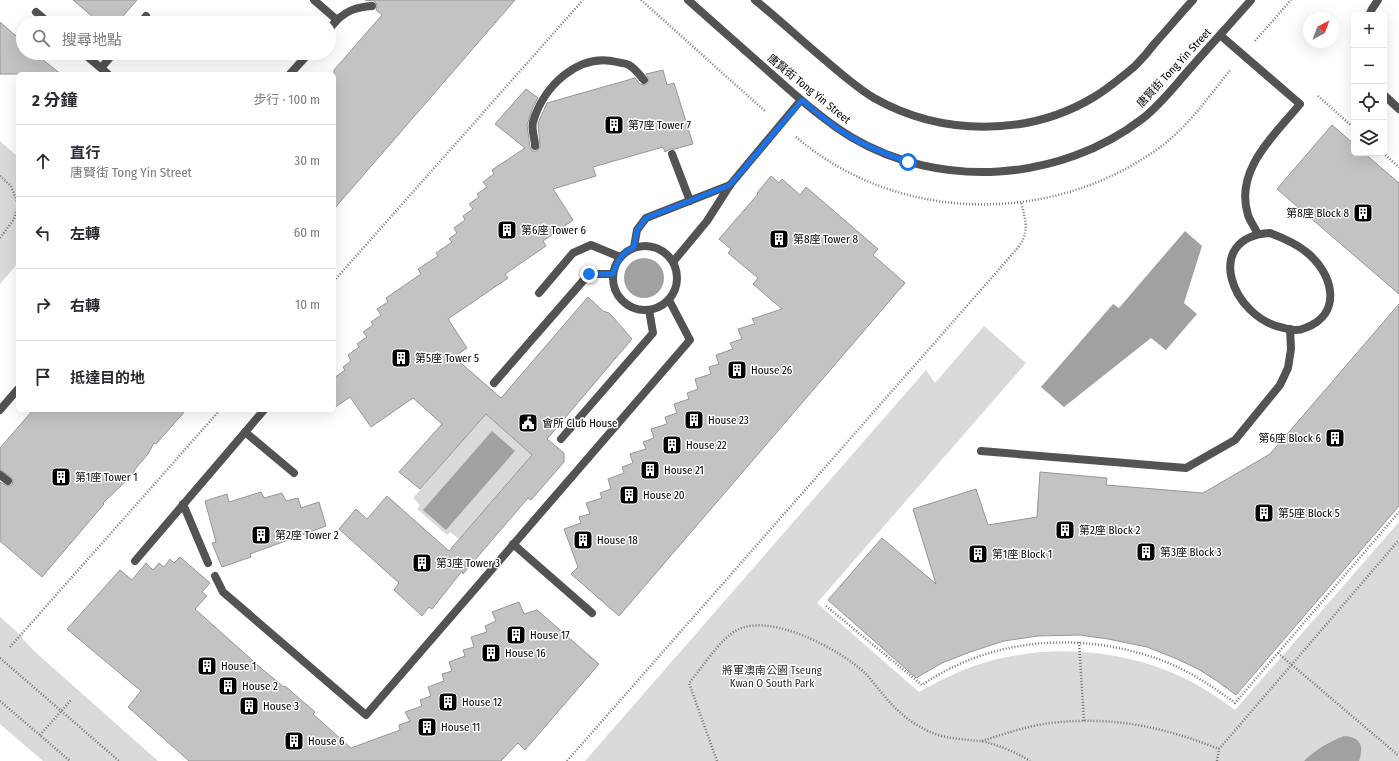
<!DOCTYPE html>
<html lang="zh-TW">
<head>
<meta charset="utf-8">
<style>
	:root { --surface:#fff; --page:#f7f7f7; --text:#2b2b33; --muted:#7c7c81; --line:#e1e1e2 }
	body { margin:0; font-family:"Fira Sans Condensed","Noto Sans TC",sans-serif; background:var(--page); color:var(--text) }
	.controls { position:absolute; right:12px; top:12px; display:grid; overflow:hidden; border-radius:6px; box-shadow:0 4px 16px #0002 }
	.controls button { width:36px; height:36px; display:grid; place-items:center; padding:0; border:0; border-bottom:1px solid var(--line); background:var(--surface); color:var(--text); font:20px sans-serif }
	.compass { position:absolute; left:1303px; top:12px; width:36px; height:36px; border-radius:50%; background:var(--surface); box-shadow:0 4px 16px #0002; rotate:41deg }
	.stop { position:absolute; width:12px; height:12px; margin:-9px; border:3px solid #1a73e8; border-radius:50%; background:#fff }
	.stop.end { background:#1a73e8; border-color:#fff; box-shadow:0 1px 4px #0008 }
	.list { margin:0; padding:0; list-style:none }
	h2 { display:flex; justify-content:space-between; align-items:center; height:52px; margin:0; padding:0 16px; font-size:17px }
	h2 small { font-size:13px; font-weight:400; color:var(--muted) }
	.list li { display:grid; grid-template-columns:26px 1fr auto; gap:12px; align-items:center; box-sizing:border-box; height:72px; padding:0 16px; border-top:1px solid var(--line) }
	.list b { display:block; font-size:15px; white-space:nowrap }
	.list p { margin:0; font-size:13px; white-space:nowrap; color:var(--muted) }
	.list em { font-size:13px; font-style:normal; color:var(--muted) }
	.icon { flex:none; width:22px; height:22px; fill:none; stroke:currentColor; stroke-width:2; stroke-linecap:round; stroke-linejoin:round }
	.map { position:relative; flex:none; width:1399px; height:761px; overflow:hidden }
	.search { position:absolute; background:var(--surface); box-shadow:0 4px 16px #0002; left:16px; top:16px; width:320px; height:44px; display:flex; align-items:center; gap:10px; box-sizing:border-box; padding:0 14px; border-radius:22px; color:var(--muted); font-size:15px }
	.panel { position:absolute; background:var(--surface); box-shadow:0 4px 16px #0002; left:16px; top:72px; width:320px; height:340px; border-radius:6px }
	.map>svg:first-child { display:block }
	.green { fill:#dadada }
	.water { fill:#a1a1a1 }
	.building { fill:#c3c3c3; stroke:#979797 }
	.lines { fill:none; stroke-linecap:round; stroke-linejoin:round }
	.path { stroke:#757575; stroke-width:2.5; stroke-dasharray:1 2; stroke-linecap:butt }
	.service { stroke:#535353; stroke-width:8 }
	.minor { stroke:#535353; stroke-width:8 }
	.route { stroke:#1a73e8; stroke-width:5 }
	.labels { text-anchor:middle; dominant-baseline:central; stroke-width:3; stroke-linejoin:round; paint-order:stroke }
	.street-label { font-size:11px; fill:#000; stroke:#fff }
	.poi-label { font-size:11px; fill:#000; stroke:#fff; text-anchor:start }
	.park-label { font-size:11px; fill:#313131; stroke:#fff }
</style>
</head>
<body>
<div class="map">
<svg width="1399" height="761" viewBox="0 0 1399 761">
	<rect width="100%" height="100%" fill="#fff"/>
	<!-- green -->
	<g class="green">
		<polygon points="0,141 18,157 18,263 0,284"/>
		<path d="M984 326 1026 363 817 603 919 692C937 682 954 673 974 666 1042 643 1119 647 1184 678 1202 687 1219 698 1235 710L1399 522V761H585L926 370 935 383Z"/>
		<polygon points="486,414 532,455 459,539 450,532 447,535 417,509 420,505 413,498"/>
		<polygon points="0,617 15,630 34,651 158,761 43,761 0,724"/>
	</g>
	<!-- water -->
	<g class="water">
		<polygon points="1185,231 1202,246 1184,303 1197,314 1166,350 1151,338 1064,407 1041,387 1113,304 1119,308"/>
		<circle cx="644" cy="278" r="20"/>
		<polygon points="492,431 515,451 446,530 423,510"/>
		<path d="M1344 736C1361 737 1364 746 1359 761H1304C1316 749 1329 742 1344 736Z"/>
	</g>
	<!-- building -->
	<g class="building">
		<polygon points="73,0 137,0 117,23 100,23"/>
		<polygon points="365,0 515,0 334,209 334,70 382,15 376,10 377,6 376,3 374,1"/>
		<polygon points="0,22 23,42 23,53 34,53 61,74 0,74"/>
		<polygon points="663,70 667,85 674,83 693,144 675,149 670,149 665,152 663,147 593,167 596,176 553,189 573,220 543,241 546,246 505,274 508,278 448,319 467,348 454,357 501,398 588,297 603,311 609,313 613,317 632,339 547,439 564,453 564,462 531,500 528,498 463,574 462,571 432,609 429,607 422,616 394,590 399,583 339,529 356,509 367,519 387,496 449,551 532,455 486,414 420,489 399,472 442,424 413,398 371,427 350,397 334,408 334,378 345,370 343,367 351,361 348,355 359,347 357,344 367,337 363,332 373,325 371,322 381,315 377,309 388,302 386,298 421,274 418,269 438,256 436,253 452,242 449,239 457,233 454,228 465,220 463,216 473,209 469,204 479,197 477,194 487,187 483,182 494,174 492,170 525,148 495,124 526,89 538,98 533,107 527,125 530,147 532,151 536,151 538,150 540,146 538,123 547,103 635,78 640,84 645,85 649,82 649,79 646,74"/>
		<polygon points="1332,125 1354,144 1354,153 1364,153 1399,183 1399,294 1277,189"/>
		<polygon points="771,176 779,183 782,179 800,195 806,187 878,249 873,255 905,283 619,616 571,574 578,567 564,529 581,523 579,517 590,514 586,503 602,498 600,493 611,489 608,479 624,473 622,467 633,463 630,454 646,449 643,442 654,438 651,429 667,424 665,417 677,413 674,404 689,399 687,393 698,389 695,379 711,374 709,367 719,364 716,355 733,349 730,343 742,339 738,329 755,324 752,319 782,309 753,284 758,278 728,253 731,249 719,239 758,194 757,193"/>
		<polygon points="1399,304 1399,506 1236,695 1217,681 1198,669 1177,659 1147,647 1108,639 1080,635 1038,636 1004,641 970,652 942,663 916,678 828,600 882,538 936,584 913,509 976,489 988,525 1037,517 1040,472 1107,478 1106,485 1203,493 1270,454"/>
		<polygon points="33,410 186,410 156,444 154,443 148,454 136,468 129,480 127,480 103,503 104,504 42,577 0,541 0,482 8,486 12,485 13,481 11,477 0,470 0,448"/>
		<polygon points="261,492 264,498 282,493 286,501 298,498 301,508 319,502 326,526 250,554 251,557 222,567 212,543 216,542 205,501 227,494 229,502"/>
		<polygon points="180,557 210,583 202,592 207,596 195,609 262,669 284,687 285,686 315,712 313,714 351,748 400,730 399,725 410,721 405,712 422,706 420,700 431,696 428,687 444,681 442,674 452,671 449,662 465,656 463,650 474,647 471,637 487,632 485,626 496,621 492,612 519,602 524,614 537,610 599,664 525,750 518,743 501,761 189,761 128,707 141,691 67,629 120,570 132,580 146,563 153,570 159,563 164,567 170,559 174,563"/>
	</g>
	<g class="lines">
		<!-- path -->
		<g class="path">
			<polyline points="641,0 766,112"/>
			<polyline points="1255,41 1291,0"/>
			<polyline points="1318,96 1354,128"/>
			<path d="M796 137C899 225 1055 226 1163 145 1190 124 1210 95 1231 69"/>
			<polyline points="1383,153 1399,167"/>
			<polyline points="0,176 11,186 18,204"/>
			<polyline points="0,238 14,219 18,205"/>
			<polyline points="334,281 583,0"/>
			<path d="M826 606 922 685C992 637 1082 631 1161 660 1188 670 1212 686 1235 703L1399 512"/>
			<polyline points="1079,642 1084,721"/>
			<polyline points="10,647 220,410"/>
			<polyline points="1278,653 1399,756"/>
			<polyline points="0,658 119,761"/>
			<polyline points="0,701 70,761"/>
			<polyline points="40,735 71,700"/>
			<path d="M982 741C1004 734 1027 726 1050 723 1112 716 1161 726 1219 749"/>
			<path d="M567 761 1016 250C1030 233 1026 222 1021 202"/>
			<path d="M717 761 689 683C702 668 720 639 737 630 771 612 841 650 866 674 877 686 890 705 902 714 908 720 917 725 924 729 942 739 961 739 980 741 994 743 1018 753 1030 761"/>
			<polyline points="1217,761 1219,749 1399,540"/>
		</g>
		<!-- service -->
		<g class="service">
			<polyline points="314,0 337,20 329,29"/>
			<polyline points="36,12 49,23"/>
			<polyline points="1369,15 1372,9 1378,0"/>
			<path d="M337 20C348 10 357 7 372 6"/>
			<polyline points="141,23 146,16"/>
			<path d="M1220 35 1300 104C1274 136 1234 170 1248 215 1250 221 1255 228 1258 234"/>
			<polyline points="83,53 108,74"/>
			<polyline points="101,68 114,53"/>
			<polyline points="290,74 309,53"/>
			<polyline points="1384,95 1399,109"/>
			<path d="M535 146C535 139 531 129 533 122 543 87 578 52 617 62 620 63 625 63 629 65 634 68 640 75 644 80"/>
			<polyline points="672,154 690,201"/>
			<path d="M1270 233C1283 238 1295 243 1305 251 1333 272 1344 314 1305 328 1299 331 1290 330 1284 328 1231 318 1202 237 1270 233Z"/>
			<circle cx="645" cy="278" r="32"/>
			<polyline points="634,247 637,230 646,218 730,185"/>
			<polyline points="673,262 707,221 730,185 801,100"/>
			<polyline points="539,293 573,253 591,245 620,257"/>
			<polyline points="494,383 589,274 613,274"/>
			<polyline points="0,410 18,389"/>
			<polyline points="245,432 294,473"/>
			<polyline points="561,439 653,333 649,310"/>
			<polyline points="981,451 1186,468 1235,440 1280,385 1288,368 1291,349 1290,329"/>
			<polyline points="0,475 8,481"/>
			<polyline points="183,504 208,563"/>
			<polyline points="513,544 592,613"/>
			<polyline points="135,561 264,410"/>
			<polyline points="215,576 223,592 366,715 690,340 669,300"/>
		</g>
		<!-- minor -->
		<g class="minor">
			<path d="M688 0C717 26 746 51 775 77 799 98 823 120 851 137 940 190 1060 182 1142 119 1159 106 1173 88 1187 72 1208 48 1230 24 1251 0"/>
			<path d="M755 0C777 18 798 37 819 55 837 70 854 86 874 98 941 136 1028 137 1094 97 1109 88 1122 77 1135 66 1142 59 1149 51 1155 43 1168 29 1180 14 1193 0"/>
		</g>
	</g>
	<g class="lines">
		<!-- route -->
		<path class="route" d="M589 274H613C617 261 622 253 634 247L637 230 646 218 730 185 802 100C817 113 833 127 851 137 869 148 889 155 908 162"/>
	</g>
	<!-- icons -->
	<defs>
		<g id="building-square" transform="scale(1)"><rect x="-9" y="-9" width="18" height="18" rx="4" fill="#000" stroke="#fff"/><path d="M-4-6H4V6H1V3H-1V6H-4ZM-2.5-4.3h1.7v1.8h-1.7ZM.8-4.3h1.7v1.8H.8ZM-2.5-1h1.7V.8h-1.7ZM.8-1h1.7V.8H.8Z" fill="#fff"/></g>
		<g id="civic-square" transform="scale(1)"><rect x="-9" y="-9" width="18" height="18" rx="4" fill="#000" stroke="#fff"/><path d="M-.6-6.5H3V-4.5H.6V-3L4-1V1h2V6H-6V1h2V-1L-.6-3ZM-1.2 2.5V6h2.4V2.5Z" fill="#fff"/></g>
	</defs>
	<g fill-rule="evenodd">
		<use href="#building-square" x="614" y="125"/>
		<use href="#building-square" x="1363" y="213"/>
		<use href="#building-square" x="507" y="230"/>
		<use href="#building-square" x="779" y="239"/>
		<use href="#building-square" x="401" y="358"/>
		<use href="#building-square" x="737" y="370"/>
		<use href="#building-square" x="694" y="420"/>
		<use href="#civic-square" x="528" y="423"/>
		<use href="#building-square" x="1335" y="438"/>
		<use href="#building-square" x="672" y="445"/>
		<use href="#building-square" x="650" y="470"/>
		<use href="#building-square" x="61" y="477"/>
		<use href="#building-square" x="629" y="495"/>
		<use href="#building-square" x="1264" y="513"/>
		<use href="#building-square" x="1065" y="530"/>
		<use href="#building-square" x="261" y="535"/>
		<use href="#building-square" x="583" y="540"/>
		<use href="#building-square" x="1146" y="552"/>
		<use href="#building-square" x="978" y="554"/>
		<use href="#building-square" x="422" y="563"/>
		<use href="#building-square" x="516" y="635"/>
		<use href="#building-square" x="491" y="653"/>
		<use href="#building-square" x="207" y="666"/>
		<use href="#building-square" x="228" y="686"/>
		<use href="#building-square" x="448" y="702"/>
		<use href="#building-square" x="249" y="706"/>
		<use href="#building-square" x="427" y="727"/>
		<use href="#building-square" x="294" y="741"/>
	</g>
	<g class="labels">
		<!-- street labels -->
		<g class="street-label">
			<text transform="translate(1174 68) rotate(-47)">唐賢街 Tong Yin Street</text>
			<text transform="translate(809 89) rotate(39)">唐賢街 Tong Yin Street</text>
		</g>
		<!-- poi labels -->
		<g class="poi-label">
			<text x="628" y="125">第7座 Tower 7</text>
			<text x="1349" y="213" text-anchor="end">第8座 Block 8</text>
			<text x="521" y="230">第6座 Tower 6</text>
			<text x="793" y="239">第8座 Tower 8</text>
			<text x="415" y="358">第5座 Tower 5</text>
			<text x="751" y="370">House 26</text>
			<text x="708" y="420">House 23</text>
			<text x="542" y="423">會所 Club House</text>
			<text x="1321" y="438" text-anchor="end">第6座 Block 6</text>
			<text x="686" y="445">House 22</text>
			<text x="664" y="470">House 21</text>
			<text x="75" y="477">第1座 Tower 1</text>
			<text x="643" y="495">House 20</text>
			<text x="1278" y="513">第5座 Block 5</text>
			<text x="1079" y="530">第2座 Block 2</text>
			<text x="275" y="535">第2座 Tower 2</text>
			<text x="597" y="540">House 18</text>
			<text x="1160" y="552">第3座 Block 3</text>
			<text x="992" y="554">第1座 Block 1</text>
			<text x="436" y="563">第3座 Tower 3</text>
			<text x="530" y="635">House 17</text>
			<text x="505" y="653">House 16</text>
			<text x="221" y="666">House 1</text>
			<text x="242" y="686">House 2</text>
			<text x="462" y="702">House 12</text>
			<text x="263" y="706">House 3</text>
			<text x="441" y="727">House 11</text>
			<text x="308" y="741">House 6</text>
		</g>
		<!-- park labels -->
		<g class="park-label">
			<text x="772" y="670">將軍澳南公園 Tseung<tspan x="772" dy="13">Kwan O South Park</tspan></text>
		</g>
	</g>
</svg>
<div class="controls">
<button>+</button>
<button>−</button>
<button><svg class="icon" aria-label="locate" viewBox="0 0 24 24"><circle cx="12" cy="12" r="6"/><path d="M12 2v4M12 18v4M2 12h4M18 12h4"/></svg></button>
<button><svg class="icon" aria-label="layers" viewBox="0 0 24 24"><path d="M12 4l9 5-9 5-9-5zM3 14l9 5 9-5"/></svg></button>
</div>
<svg class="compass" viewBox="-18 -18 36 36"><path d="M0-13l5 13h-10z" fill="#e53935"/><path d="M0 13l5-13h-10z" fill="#7c7c81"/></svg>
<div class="stop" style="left:908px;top:162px"></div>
<div class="stop end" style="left:589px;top:274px"></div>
<div class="search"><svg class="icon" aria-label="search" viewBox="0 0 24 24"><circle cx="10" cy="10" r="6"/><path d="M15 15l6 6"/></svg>搜尋地點</div>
<section class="panel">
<h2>2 分鐘<small>步行 · 100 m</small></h2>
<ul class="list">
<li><svg class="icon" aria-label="ahead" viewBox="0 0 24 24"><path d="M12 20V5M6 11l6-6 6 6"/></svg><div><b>直行</b><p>唐賢街 Tong Yin Street</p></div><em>30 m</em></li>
<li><svg class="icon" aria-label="left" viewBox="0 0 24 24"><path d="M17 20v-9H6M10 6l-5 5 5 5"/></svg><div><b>左轉</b></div><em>60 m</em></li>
<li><svg class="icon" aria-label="right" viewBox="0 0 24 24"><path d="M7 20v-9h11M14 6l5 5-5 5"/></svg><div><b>右轉</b></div><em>10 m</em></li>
<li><svg class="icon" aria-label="arrive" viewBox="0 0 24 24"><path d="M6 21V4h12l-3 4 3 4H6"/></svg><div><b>抵達目的地</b></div></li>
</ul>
</section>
</div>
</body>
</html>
